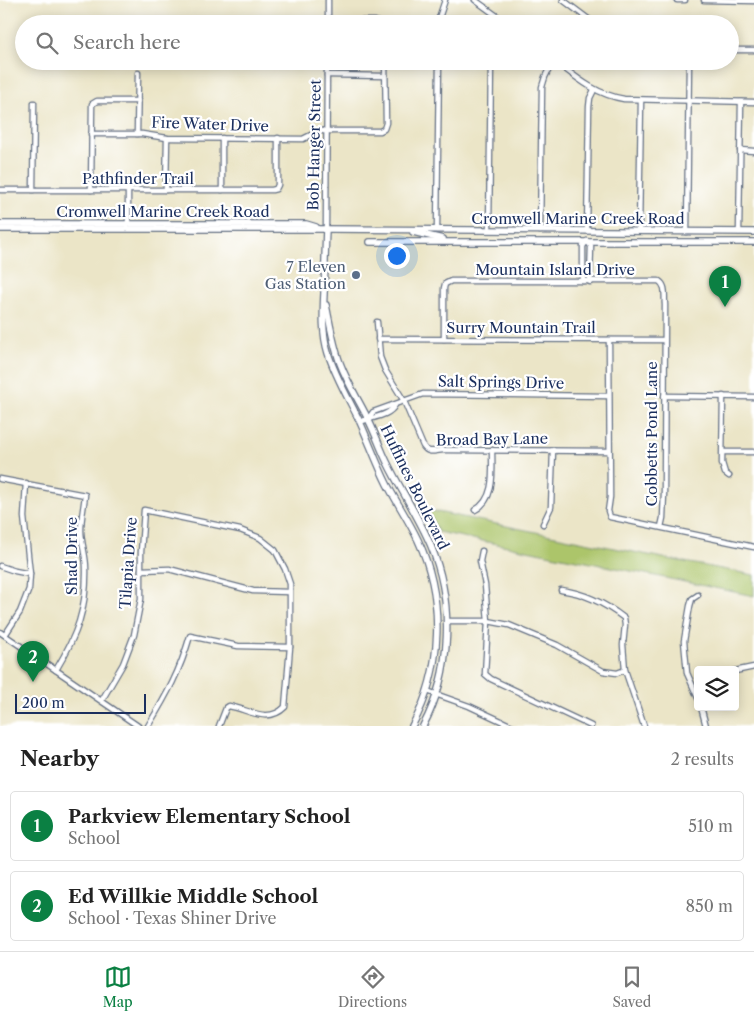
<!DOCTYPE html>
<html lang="en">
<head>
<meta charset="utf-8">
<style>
	:root { --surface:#fff; --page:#f2f2f2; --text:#222; --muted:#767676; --line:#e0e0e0; --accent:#0b8043 }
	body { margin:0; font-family:"Libre Caslon Text",serif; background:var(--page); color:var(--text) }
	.controls { position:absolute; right:15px; bottom:15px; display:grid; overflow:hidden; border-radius:5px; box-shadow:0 2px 12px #0003 }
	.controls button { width:45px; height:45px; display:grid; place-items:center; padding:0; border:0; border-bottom:1px solid var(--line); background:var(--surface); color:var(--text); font:25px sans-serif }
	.scale { position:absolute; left:15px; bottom:12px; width:131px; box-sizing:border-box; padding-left:5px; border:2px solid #1b2f5e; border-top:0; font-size:14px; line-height:18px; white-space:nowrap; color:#1b2f5e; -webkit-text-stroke:4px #fff; paint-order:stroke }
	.you { position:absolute; left:396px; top:255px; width:18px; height:18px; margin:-12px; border:4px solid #fff; border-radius:50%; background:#1a73e8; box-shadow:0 0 0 8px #1a73e833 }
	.badge { display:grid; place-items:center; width:32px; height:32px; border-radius:50%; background:var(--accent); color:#fff; font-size:16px; font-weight:700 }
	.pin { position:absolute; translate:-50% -41px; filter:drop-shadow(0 1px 2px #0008) }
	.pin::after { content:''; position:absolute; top:26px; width:18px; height:15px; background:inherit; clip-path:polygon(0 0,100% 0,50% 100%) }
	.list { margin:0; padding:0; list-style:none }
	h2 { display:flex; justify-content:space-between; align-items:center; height:65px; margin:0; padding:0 20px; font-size:21px }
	h2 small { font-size:16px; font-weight:400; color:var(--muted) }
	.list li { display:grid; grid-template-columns:32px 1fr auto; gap:15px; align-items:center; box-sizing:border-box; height:70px; margin:0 10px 10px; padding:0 10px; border:1px solid var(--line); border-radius:5px }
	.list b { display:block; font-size:19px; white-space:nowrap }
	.list p { margin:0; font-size:16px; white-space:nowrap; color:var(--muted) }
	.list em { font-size:16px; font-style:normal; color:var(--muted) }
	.icon { flex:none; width:28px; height:28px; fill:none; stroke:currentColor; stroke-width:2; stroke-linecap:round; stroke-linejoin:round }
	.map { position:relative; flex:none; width:754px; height:726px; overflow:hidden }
	.search { position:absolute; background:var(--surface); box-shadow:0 2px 12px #0003; left:15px; right:15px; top:15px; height:55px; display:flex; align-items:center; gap:12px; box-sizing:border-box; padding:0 18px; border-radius:28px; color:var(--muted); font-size:19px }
	.sheet { height:225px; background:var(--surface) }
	nav { display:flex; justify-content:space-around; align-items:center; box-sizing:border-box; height:70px; border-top:1px solid var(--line); background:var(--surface); font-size:14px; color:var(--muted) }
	nav a { display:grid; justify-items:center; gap:2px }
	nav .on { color:var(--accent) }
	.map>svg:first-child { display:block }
	.green { fill:#acc56b; stroke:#647a64 }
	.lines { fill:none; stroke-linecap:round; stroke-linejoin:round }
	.minor-casing { stroke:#646f83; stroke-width:7 }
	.major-casing { stroke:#646f83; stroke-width:8 }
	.minor { stroke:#fff; stroke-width:4.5 }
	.major { stroke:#fff; stroke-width:5.5 }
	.service-dot { fill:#5c6f8a; stroke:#fff; stroke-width:2 }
	.labels { text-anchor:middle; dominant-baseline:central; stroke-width:4.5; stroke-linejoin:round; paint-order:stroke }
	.street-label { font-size:15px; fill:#1b2f5e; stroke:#fff }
	.service-label { font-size:15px; fill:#4e5e75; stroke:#fff; text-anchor:end }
</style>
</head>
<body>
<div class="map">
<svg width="754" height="726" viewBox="0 0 754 726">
	<rect width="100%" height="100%" fill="#fff"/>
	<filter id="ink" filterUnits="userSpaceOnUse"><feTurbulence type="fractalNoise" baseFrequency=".02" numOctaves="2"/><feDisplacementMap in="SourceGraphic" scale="10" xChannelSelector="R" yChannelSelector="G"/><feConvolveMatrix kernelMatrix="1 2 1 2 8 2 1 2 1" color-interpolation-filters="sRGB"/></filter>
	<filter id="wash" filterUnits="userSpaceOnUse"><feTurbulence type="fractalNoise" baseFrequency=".0096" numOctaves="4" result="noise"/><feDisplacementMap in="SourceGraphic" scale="20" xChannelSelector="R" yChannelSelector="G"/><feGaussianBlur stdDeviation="1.12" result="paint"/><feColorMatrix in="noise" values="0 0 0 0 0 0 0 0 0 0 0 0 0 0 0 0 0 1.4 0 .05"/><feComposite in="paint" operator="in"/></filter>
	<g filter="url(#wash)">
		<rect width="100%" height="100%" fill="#ebe5c7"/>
		<!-- green -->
		<polygon class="green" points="428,510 668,559 754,575 754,596 438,532"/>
	</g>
	<g filter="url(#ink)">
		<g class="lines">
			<!-- minor casing -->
			<g class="minor-casing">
				<g id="minor">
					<polyline points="328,0 328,24"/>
					<polyline points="475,0 508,24"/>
					<polyline points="563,0 595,24"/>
					<polyline points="677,0 685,0"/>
					<polyline points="704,0 754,1"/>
					<polyline points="328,21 375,21 383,24"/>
					<polyline points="439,24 439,18 445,0"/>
					<polyline points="730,50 754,50"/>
					<path d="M555 61C577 78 595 94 624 99L754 102"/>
					<polyline points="327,75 385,76"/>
					<polyline points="91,134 142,134 167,138 303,139 319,131 380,131 384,129 386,123 385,61"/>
					<polyline points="137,134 138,73"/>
					<polyline points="740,150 754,151"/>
					<polyline points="0,190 272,190 276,189 278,185 278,138"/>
					<polyline points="33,190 34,103"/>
					<polyline points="91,190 92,104 97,101 138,101"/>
					<polyline points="166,190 167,138"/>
					<polyline points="222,190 222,138"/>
					<polyline points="128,223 128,190"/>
					<polyline points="326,229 327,61"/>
					<polyline points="437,230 439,61"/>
					<polyline points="489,230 491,61"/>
					<polyline points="540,231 542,87 545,77 553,61"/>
					<polyline points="587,231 589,107 590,98 594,90"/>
					<polyline points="639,231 641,100"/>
					<polyline points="687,232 689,61"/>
					<polyline points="739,232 741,102"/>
					<polyline points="583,281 583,246 587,241 591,246 590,282"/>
					<path d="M377 322 380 357 385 370 404 401 423 446C429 455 435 450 444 450L608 451"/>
					<polyline points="378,339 664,340"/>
					<path d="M444 339V288L445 284 451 281H659C667 286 664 296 665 305L664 493 663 518 661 527"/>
					<polyline points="609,340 610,497 608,511 610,517 754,547"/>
					<polyline points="664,396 754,397"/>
					<polyline points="723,396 722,463 725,473 729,476"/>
					<polyline points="368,419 373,412 423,394 608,396"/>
					<path d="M360 422C371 417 389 417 395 405"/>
					<polyline points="723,452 754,452"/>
					<path d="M0 479 85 495C84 506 81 518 81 530 81 543 86 555 86 568 87 609 77 635 56 670"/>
					<path d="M475 510C496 499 492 470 492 450"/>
					<polyline points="543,524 551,507 553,450"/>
					<polyline points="482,551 480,561 485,585 488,621 485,674 491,679 591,726"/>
					<polyline points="0,566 15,571 30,574"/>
					<polyline points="141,570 169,569 253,591 289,592"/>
					<path d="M561 590C583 593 606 604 624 618L625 625 623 645 625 670 644 726"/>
					<polyline points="698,595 692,599 690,606 684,641 687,673 698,698"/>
					<polyline points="447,621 488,621 509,625 557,645 603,671 617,673 625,670"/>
					<polyline points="0,632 138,726"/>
					<polyline points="5,635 20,612 29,589 30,574 24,517 26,483"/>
					<polyline points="735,671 754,667"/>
					<polyline points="427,691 469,706 512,726"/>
					<path d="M102 700 123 664 134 635 141 599V552L144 510 240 530 260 538 275 550 285 569 290 584V647L285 707C268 724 250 710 229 706L226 708 219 726"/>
					<polyline points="701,707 706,726"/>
					<path d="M148 726C167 695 180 671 190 636L238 646 290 647"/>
				</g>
			</g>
			<!-- major casing -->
			<g class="major-casing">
				<g id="major">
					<polyline points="0,224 306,224 316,227"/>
					<polyline points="0,229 326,229 754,232"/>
					<path d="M326 229C325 251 325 272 324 293 323 314 322 333 328 353 336 378 349 399 360 422 369 442 377 464 387 484 397 503 409 521 418 540 445 598 443 670 412 726"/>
					<polyline points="413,232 443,239"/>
					<polyline points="370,242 754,242"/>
					<path d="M326 305C330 324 333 344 340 363 347 382 358 399 367 417 375 432 380 448 387 462 401 491 419 517 431 546 454 602 452 672 423 726"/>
				</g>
			</g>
			<!-- minor -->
			<use href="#minor" class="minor"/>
			<!-- major -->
			<use href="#major" class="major"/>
		</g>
	</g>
	<!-- markers -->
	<circle class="service-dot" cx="356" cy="275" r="5"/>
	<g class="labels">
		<!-- street labels -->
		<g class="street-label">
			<text transform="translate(210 124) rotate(2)">Fire Water Drive</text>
			<text transform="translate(314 145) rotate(-89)">Bob Hanger Street</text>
			<text x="138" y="178">Pathfinder Trail</text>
			<text x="163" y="211">Cromwell Marine Creek Road</text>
			<text x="578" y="218">Cromwell Marine Creek Road</text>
			<text x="555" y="269">Mountain Island Drive</text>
			<text x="521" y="327">Surry Mountain Trail</text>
			<text transform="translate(501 382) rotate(1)">Salt Springs Drive</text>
			<text transform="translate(651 434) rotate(-90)">Cobbetts Pond Lane</text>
			<text transform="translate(492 439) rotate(-1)">Broad Bay Lane</text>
			<text transform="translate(415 487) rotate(64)">Huffines Boulevard</text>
			<text transform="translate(71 556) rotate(-90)">Shad Drive</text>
			<text transform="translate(128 563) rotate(-86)">Tilapia Drive</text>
		</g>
		<!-- service labels -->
		<g class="service-label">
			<text x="346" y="266">7 Eleven<tspan x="346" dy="17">Gas Station</tspan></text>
		</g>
	</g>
</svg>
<div class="controls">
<button><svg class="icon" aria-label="layers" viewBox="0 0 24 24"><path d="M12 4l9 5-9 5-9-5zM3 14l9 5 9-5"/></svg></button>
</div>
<div class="scale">200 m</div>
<div class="you"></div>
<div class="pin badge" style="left:725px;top:307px">1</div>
<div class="pin badge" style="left:33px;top:682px">2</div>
<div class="search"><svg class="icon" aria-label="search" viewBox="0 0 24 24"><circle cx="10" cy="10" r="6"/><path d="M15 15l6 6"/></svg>Search here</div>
</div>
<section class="sheet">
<h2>Nearby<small>2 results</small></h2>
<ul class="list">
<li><span class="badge">1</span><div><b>Parkview Elementary School</b><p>School</p></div><em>510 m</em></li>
<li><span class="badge">2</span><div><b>Ed Willkie Middle School</b><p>School · Texas Shiner Drive</p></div><em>850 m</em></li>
</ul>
</section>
<nav>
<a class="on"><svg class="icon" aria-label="map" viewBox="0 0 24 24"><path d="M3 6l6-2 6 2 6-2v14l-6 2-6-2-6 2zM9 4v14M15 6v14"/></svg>Map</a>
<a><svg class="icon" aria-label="directions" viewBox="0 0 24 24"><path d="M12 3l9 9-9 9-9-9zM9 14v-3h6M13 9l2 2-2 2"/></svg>Directions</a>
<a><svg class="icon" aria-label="saved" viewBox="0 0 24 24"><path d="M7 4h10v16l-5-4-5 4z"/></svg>Saved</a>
</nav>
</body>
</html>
